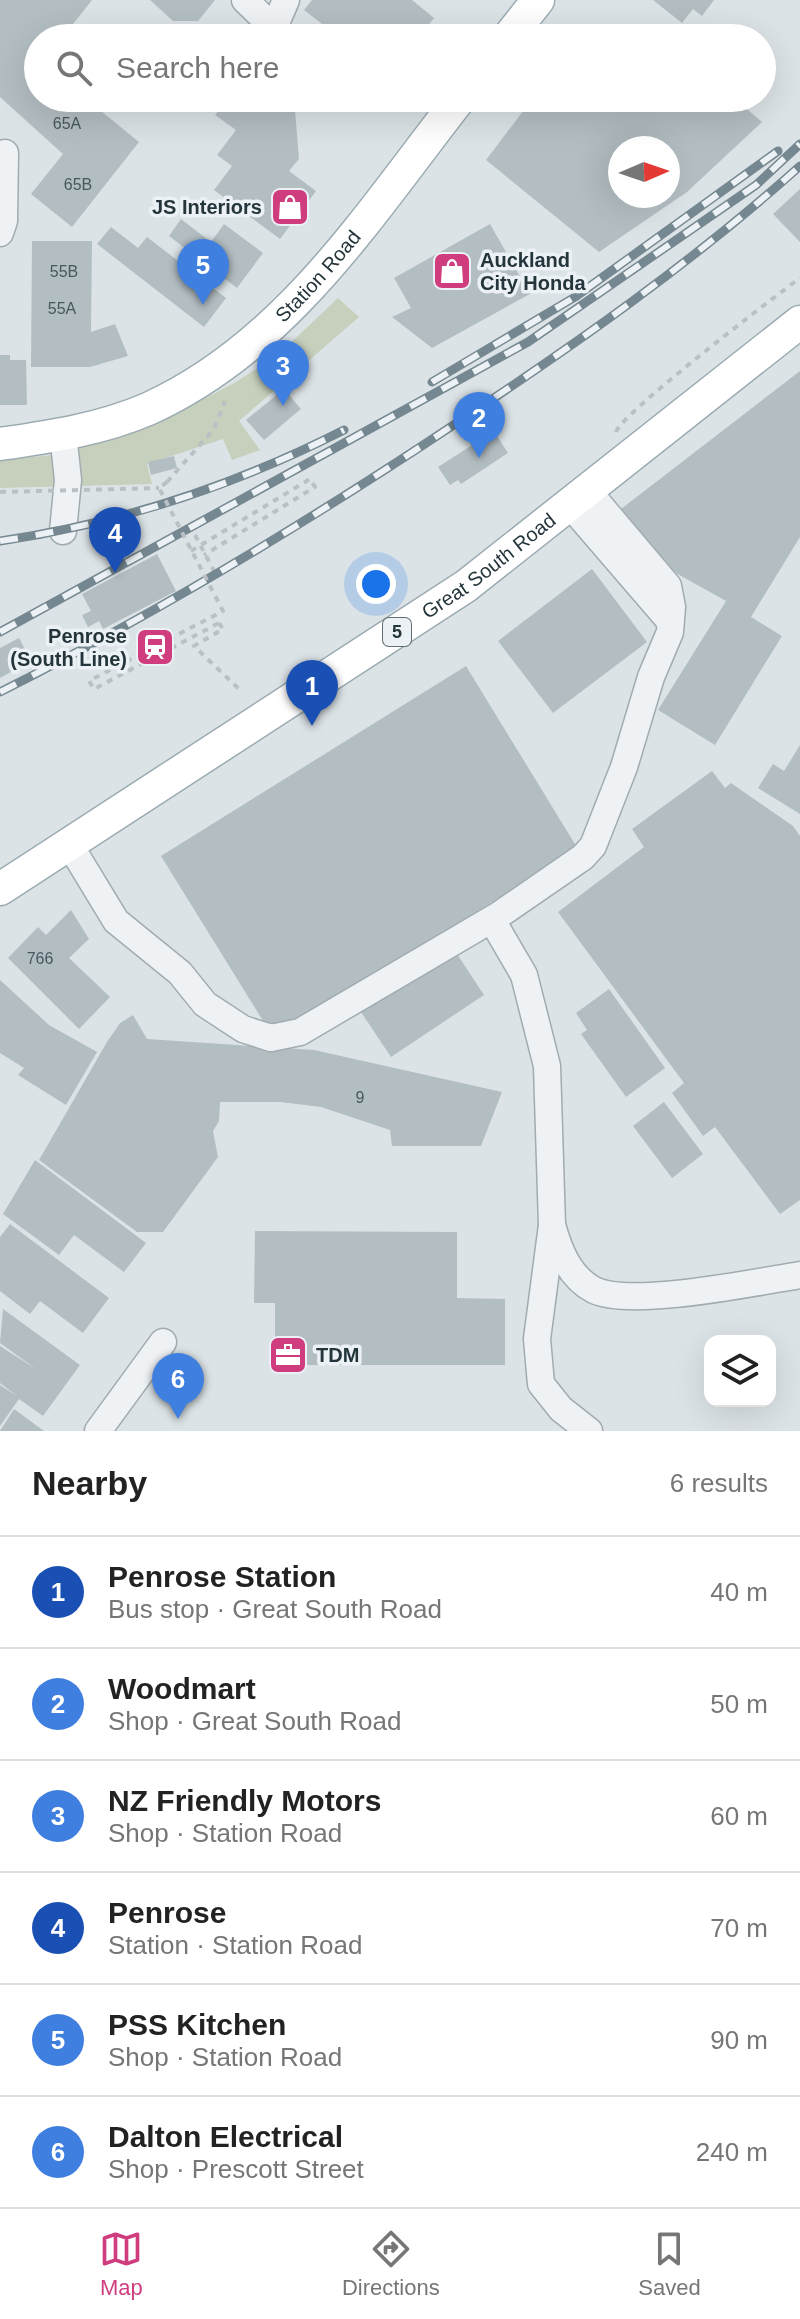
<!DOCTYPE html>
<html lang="en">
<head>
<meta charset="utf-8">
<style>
	:root { --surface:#fff; --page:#f6f6f6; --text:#222; --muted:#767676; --line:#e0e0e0; --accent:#cf3d7f }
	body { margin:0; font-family:Arial,sans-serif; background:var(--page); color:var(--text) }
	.controls { position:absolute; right:24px; bottom:24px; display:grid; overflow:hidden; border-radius:16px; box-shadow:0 8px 32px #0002 }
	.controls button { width:72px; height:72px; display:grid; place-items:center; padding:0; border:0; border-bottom:2px solid var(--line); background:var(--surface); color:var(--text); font:40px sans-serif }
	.compass { position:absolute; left:608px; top:136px; width:72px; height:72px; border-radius:50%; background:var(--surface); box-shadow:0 8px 32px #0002; rotate:88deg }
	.you { position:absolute; left:376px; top:584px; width:28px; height:28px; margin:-20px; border:6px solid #fff; border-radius:50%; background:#1a73e8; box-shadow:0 0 0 12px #1a73e833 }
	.badge { display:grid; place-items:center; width:52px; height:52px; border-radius:50%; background:var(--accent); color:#fff; font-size:26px; font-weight:700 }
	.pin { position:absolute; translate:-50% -66px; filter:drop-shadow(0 2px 4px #0008) }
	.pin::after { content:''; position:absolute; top:42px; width:28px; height:24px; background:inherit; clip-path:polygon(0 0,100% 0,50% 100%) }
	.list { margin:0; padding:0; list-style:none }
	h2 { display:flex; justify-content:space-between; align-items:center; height:104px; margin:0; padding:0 32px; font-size:34px }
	h2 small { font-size:26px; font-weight:400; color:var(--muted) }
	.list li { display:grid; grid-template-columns:52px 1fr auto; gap:24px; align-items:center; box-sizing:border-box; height:112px; padding:0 32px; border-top:2px solid var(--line) }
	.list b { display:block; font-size:30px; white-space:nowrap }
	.list p { margin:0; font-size:26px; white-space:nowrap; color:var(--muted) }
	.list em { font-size:26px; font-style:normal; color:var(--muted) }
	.icon { flex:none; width:44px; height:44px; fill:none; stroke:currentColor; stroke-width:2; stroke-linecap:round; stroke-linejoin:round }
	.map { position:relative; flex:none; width:800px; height:1431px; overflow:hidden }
	.search { position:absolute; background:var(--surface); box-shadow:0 8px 32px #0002; left:24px; right:24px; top:24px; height:88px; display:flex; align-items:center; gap:20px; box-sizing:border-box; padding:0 28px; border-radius:44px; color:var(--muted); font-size:30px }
	.sheet { height:776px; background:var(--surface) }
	nav { display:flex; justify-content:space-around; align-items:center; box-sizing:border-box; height:112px; border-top:2px solid var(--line); background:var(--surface); font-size:22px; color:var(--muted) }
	nav a { display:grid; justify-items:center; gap:4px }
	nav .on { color:var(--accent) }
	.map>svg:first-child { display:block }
	.green { fill:#c7d0bc }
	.building { fill:#b3bec3; fill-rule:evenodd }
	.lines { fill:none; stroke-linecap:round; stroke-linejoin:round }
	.minor-casing { stroke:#a1abb0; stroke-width:29 }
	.major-casing { stroke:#9babb2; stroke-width:35 }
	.path { stroke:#bac1c4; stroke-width:4; stroke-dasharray:6 6; stroke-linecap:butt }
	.minor { stroke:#eef2f4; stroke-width:26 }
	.major { stroke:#fff; stroke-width:32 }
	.rail-casing { stroke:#758790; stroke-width:9 }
	.rail { stroke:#ebf1f4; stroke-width:6; stroke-dasharray:18; stroke-linecap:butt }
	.path-bridge { stroke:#bac1c4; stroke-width:4; stroke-dasharray:6 6; stroke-linecap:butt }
	.labels { text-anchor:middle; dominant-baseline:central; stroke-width:7; stroke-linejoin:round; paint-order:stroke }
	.number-label { font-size:16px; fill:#48575e }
	.shield { fill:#ebf1f4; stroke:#606d73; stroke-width:2 }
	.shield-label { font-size:18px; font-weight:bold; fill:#25353c }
	.poi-label { font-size:20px; font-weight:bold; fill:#25353c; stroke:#ebf1f4; text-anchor:end }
	.street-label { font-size:20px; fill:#25353c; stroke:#ebf1f4 }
</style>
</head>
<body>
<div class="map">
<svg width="800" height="1431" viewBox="0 0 800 1431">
	<rect width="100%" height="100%" fill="#dce3e6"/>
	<!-- green -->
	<polygon class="green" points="338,298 359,317 239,421 260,450 232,460 223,439 147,464 152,484 0,488 0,460 64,454 179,412 236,382 279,354"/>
	<!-- building -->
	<g class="building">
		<polygon points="0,0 92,0 62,38 38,38 38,98 85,98 139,142 72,227 31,194 63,154 0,97"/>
		<polygon points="150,0 215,0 198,21 173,21"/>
		<polygon points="312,0 412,0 434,18 419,38 340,38 304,10"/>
		<polygon points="653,0 714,0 702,16 693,9 682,23"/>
		<polygon points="228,98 294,98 299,159 289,171 316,191 280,239 214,190 232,166 217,155 236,130 215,115"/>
		<path d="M533 98H734L762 122 687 192 599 252 486 160ZM620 148H668V196H620Z"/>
		<polygon points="800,189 800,242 773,214"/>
		<polygon points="181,219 211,242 224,224 263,253 237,288 169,236"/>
		<polygon points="490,224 530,294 432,348 392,317 411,308 394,278"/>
		<polygon points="111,227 138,248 147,237 226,298 204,327 97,244"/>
		<polygon points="32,241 92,241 91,332 115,324 128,356 90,367 31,367"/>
		<polygon points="0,355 10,355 10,360 26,360 27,405 0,405"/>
		<polygon points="800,371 800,537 751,617 782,636 715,745 658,710 726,601 656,562 654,554 621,509"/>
		<polygon points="284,389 301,409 264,440 246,420"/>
		<polygon points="494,431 508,453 461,484 458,480 450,485 438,467"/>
		<polygon points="174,456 177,468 151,475 148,462"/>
		<polygon points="157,554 176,591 103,629 99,621 88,627 82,615 91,611 82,594"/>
		<polygon points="592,569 647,642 553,713 498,641"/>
		<polygon points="19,638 31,661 0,678 0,648"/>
		<polygon points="466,666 578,849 273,1037 161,856"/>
		<polygon points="800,745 800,814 758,788 773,764 784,771"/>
		<polygon points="712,771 725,788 731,783 793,826 800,836 800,1200 780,1214 715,1127 703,1136 672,1093 684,1083 558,912 644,847 632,829"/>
		<polygon points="71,910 89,939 69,958 110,997 79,1029 8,958 38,927 46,935"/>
		<polygon points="455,951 484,995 391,1057 361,1012"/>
		<polygon points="0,980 49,1025 97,1052 66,1105 18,1075 24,1068 0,1053"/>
		<polygon points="609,989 665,1068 626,1097 581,1034 587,1030 576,1013"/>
		<polygon points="133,1015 147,1039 314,1050 502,1092 481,1146 392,1146 390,1130 321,1107 280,1102 220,1102 219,1121 213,1131 218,1157 163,1232 137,1232 39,1160 107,1042 120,1023"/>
		<polygon points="664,1102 703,1154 672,1178 633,1126"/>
		<polygon points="35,1160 146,1243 124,1272 74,1235 59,1255 3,1214"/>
		<polygon points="10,1224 109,1298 83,1333 40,1301 30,1314 0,1291 0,1237"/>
		<polygon points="255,1231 457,1232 457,1298 505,1299 505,1365 275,1365 275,1303 254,1303"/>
		<polygon points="3,1309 80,1365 43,1416 19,1399 0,1426 0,1385 17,1396 0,1383 0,1346 36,1369 0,1343"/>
		<polygon points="14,1409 44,1431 0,1431"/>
	</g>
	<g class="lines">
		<!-- minor casing -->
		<g class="minor-casing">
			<g id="minor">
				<polyline points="245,0 284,38"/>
				<polyline points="274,28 286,0"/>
				<polyline points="0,233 4,221 5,153"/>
				<polyline points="570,505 669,620"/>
				<polyline points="63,531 68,480 63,434"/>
				<polyline points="68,842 116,921 180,973 205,1004 243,1029 271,1038 300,1032 499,915 583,857 593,846 624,767 651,677 670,632 672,607 668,586 587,490"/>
				<polyline points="492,920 524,975 547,1066 552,1225 537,1339 541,1384 561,1409 589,1431"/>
				<path d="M552 1225C559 1250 569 1277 594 1290 631 1308 756 1282 800 1275"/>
				<polyline points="98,1431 163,1342"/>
			</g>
		</g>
		<!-- major casing -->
		<g class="major-casing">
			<g id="major">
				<polyline points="508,38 538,0"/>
				<path id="s1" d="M0 444C50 437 102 429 148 409 287 346 369 214 460 98"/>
				<path id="s2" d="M0 889 466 586 800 322"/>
			</g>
		</g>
		<!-- path -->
		<g class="path">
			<path d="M616 432C621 414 774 297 800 278"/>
			<polyline points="167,482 214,429 225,401"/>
			<polyline points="195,535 214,571"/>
			<polyline points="219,623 223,629 194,646 241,691"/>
		</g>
		<!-- minor -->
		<use href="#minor" class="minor"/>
		<!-- major -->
		<use href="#major" class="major"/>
		<!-- rail casing -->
		<g class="rail-casing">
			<g id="rail">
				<polyline points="432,382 575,297 778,151"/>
				<path d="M0 541C122 523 234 486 344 430"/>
				<polyline points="0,632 528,342 756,185 800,144"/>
				<path d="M0 692C157 613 306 523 452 426 573 346 692 263 800 166"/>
			</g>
		</g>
		<!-- rail -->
		<use href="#rail" class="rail"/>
		<!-- path-bridge -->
		<g class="path-bridge">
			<polyline points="167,482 159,488 223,611 89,681 94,689 219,623"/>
			<polyline points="0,492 159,488"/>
			<polyline points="191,551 310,479 315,487 204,555"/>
		</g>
	</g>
	<!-- icons -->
	<defs>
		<g id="shop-square" transform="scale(2)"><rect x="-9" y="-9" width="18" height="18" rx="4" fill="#cf3d7f" stroke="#ebf1f4"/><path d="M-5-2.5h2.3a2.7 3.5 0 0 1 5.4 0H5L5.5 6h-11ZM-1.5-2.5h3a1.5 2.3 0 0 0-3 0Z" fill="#fff"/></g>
		<g id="station-square" transform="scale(2)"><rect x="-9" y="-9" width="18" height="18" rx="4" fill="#cf3d7f" stroke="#ebf1f4"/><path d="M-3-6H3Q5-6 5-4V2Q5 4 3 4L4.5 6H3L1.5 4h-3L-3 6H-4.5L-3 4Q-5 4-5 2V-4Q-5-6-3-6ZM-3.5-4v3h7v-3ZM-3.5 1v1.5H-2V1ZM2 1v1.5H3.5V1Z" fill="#fff"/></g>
		<g id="office-square" transform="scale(2)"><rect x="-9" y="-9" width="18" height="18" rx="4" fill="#cf3d7f" stroke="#ebf1f4"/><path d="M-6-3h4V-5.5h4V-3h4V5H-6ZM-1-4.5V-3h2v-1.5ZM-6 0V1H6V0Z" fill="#fff"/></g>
	</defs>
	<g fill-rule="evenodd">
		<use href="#shop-square" x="290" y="207"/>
		<use href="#shop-square" x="452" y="271"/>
		<use href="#station-square" x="155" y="647"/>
		<use href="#office-square" x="288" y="1355"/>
	</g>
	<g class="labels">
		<!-- number labels -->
		<g class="number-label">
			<text x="67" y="123">65A</text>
			<text x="78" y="184">65B</text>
			<text x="64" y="271">55B</text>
			<text x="62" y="308">55A</text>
			<text x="40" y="958">766</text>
			<text x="360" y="1097">9</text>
		</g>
		<!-- shield labels -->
		<rect class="shield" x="383" y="618" width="28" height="28" rx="6"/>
		<g class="shield-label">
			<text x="397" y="632">5</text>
		</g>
		<!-- poi labels -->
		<g class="poi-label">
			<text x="262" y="207">JS Interiors</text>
			<text x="480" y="260" text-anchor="start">Auckland<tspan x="480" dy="23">City Honda</tspan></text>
			<text x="127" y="636">Penrose<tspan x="127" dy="23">(South Line)</tspan></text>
			<text x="316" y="1355" text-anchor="start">TDM</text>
		</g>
		<!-- street labels -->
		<g class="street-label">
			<text stroke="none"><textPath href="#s1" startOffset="370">Station Road</textPath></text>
			<text stroke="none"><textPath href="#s2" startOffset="586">Great South Road</textPath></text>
		</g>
	</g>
</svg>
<div class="controls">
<button><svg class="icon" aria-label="layers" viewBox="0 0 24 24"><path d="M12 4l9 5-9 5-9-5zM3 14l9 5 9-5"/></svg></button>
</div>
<svg class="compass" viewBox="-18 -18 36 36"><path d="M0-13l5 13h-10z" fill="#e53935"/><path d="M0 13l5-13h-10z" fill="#767676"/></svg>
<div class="you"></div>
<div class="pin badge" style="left:312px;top:726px;background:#1a4fb4">1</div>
<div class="pin badge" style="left:479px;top:458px;background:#3f7fe0">2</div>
<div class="pin badge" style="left:283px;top:406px;background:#3f7fe0">3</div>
<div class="pin badge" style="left:115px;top:573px;background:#1a4fb4">4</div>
<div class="pin badge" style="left:203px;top:305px;background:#3f7fe0">5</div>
<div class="pin badge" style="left:178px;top:1419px;background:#3f7fe0">6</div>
<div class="search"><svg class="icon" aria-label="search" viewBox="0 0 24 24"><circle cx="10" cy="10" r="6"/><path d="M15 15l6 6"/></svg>Search here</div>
</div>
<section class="sheet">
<h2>Nearby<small>6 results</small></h2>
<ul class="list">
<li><span class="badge" style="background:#1a4fb4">1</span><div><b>Penrose Station</b><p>Bus stop · Great South Road</p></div><em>40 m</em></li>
<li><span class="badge" style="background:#3f7fe0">2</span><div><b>Woodmart</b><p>Shop · Great South Road</p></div><em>50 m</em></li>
<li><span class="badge" style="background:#3f7fe0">3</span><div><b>NZ Friendly Motors</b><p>Shop · Station Road</p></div><em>60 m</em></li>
<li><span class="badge" style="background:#1a4fb4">4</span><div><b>Penrose</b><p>Station · Station Road</p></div><em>70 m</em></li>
<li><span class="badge" style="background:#3f7fe0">5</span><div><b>PSS Kitchen</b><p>Shop · Station Road</p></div><em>90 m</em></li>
<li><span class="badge" style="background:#3f7fe0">6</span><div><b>Dalton Electrical</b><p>Shop · Prescott Street</p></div><em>240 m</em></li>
</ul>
</section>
<nav>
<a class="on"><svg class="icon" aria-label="map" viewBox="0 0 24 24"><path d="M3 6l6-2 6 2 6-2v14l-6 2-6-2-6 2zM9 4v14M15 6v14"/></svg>Map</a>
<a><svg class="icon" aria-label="directions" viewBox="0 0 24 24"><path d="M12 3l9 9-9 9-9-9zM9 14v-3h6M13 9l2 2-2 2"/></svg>Directions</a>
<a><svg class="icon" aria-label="saved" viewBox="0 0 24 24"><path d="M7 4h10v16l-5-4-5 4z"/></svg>Saved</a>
</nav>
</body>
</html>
